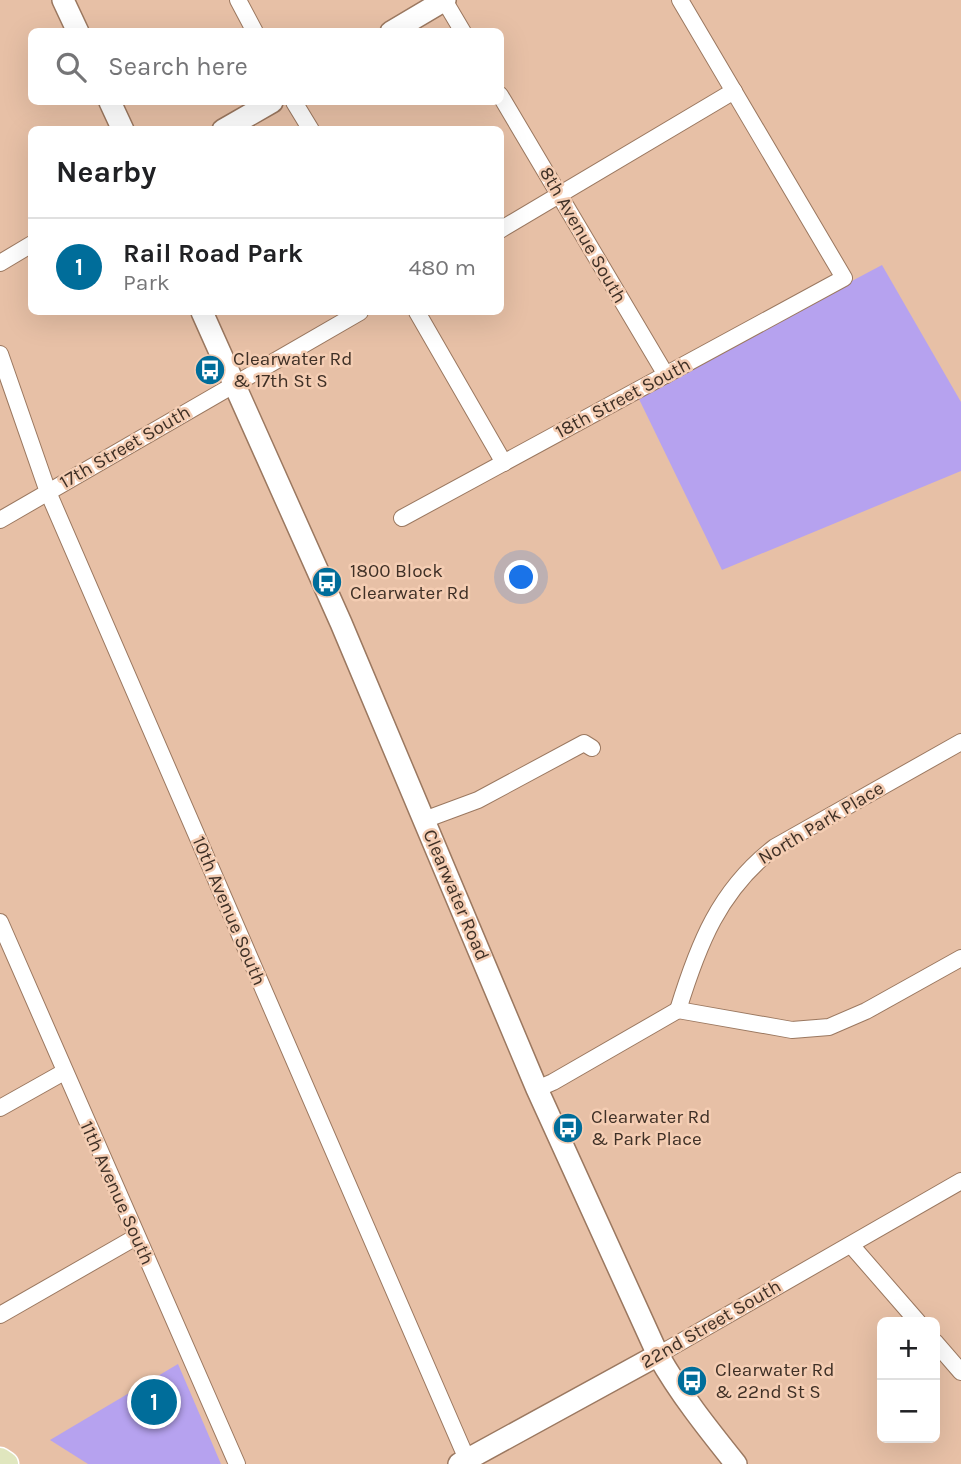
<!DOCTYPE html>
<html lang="en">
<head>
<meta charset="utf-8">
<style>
	:root { --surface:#fff; --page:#f6f6f6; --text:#202124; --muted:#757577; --line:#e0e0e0; --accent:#006d9a }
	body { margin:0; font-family:Karla,sans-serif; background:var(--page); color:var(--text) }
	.controls { position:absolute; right:21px; bottom:21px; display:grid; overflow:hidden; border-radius:10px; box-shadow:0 7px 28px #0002 }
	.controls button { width:63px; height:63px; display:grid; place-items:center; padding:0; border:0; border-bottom:2px solid var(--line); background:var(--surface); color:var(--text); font:35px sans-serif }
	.you { position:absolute; left:522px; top:578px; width:24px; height:24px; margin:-18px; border:5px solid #fff; border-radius:50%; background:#1a73e8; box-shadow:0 0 0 10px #1a73e833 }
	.badge { display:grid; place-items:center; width:46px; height:46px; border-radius:50%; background:var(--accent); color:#fff; font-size:23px; font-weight:700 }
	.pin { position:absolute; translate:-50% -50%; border:4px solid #fff; box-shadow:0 2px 7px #0006 }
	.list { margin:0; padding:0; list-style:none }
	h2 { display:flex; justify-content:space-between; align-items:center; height:91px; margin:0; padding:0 28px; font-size:30px }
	h2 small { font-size:23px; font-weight:400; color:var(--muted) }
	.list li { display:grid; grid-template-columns:46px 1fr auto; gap:21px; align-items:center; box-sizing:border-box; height:98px; padding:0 28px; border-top:2px solid var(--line) }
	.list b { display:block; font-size:26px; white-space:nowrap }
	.list p { margin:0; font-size:23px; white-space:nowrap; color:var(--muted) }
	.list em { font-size:23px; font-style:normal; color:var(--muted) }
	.icon { flex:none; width:38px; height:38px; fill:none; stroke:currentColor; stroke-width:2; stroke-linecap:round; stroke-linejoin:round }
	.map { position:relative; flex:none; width:961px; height:1464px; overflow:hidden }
	.search { position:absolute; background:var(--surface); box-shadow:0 7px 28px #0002; left:28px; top:28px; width:476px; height:77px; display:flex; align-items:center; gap:18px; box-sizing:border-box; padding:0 24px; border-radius:10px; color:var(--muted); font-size:26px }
	.panel { position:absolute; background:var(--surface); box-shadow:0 7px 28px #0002; left:28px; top:126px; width:476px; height:189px; border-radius:10px }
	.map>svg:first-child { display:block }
	.green { fill:#b6a2ef }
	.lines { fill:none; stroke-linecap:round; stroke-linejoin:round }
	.street-casing { stroke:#9b7860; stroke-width:18 }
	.secondary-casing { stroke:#9b7860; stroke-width:24 }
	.primary-casing { stroke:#fff; stroke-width:27 }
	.street { stroke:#fff; stroke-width:16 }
	.secondary { stroke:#fff; stroke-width:21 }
	.primary { stroke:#e0e6be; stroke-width:24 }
	.labels { text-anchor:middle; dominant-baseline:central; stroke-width:5; stroke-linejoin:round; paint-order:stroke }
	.street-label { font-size:19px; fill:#3f3026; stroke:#f4cdb3 }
	.poi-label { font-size:19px; fill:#3f3026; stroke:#f4cdb3; text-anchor:start }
</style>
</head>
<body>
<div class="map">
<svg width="961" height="1464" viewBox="0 0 961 1464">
	<rect width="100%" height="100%" fill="#e7c0a6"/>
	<!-- green -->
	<g class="green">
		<polygon points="882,265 961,402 961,471 722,570 637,395"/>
		<polygon points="178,1364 221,1464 88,1464 50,1440"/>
	</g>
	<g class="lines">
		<!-- street casing -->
		<g class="street-casing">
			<g id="street">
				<polyline points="238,0 255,32"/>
				<polyline points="444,0 463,32"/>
				<polyline points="500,95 666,375"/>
				<polyline points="294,102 311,130"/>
				<polyline points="500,230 734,91"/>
				<polyline points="0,263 32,244"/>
				<polyline points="417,312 504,463"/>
				<polyline points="0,354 48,492 469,1464"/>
				<polyline points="402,518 844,278 680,0"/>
				<polyline points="0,520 360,312"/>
				<polyline points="424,820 478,800 584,743 592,748"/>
				<polyline points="0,922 237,1464"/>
				<path d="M678 1010C698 945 719 890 775 847L961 742"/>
				<polyline points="678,1010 792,1030 829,1027 866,1011 961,958"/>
				<polyline points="537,1089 553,1082 678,1010"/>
				<polyline points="0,1108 64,1072"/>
				<polyline points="851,1245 918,1322"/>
				<polyline points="0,1315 136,1237"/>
				<polyline points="935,1342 961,1372"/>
				<polyline points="658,1355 961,1181"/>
			</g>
		</g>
		<!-- secondary casing -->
		<g class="secondary-casing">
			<g id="secondary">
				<polyline points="63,0 78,32"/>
				<polyline points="391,32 445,0"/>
				<polyline points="110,102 123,130"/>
				<polyline points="223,130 272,102"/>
				<path d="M202 312 341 623 537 1089 658 1355C680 1394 708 1429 736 1464"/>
				<polyline points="459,1464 658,1355"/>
			</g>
		</g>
		<!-- primary casing -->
		<g class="primary-casing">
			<polyline id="primary" points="0,1460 6,1464"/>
		</g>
		<!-- street -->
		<use href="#street" class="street"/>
		<!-- secondary -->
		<use href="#secondary" class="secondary"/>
		<!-- primary -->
		<use href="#primary" class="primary"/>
	</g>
	<!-- icons -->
	<defs>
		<g id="bus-disc" transform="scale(1.575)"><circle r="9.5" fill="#006d9a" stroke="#f4cdb3"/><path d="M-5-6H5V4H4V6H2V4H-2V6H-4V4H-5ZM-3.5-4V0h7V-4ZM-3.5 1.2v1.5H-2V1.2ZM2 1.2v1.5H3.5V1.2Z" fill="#fff"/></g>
	</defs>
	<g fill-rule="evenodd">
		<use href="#bus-disc" x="210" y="370"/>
		<use href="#bus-disc" x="327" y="582"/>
		<use href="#bus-disc" x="568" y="1128"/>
		<use href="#bus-disc" x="692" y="1381"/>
	</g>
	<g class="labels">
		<!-- street labels -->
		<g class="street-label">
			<text transform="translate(583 235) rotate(60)">8th Avenue South</text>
			<text transform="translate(623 398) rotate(-28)">18th Street South</text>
			<text transform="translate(125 447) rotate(-30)">17th Street South</text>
			<text transform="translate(821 823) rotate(-31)">North Park Place</text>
			<text transform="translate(456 895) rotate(67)">Clearwater Road</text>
			<text transform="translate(229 911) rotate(67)">10th Avenue South</text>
			<text transform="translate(117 1193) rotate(66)">11th Avenue South</text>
			<text transform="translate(711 1324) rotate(-30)">22nd Street South</text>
		</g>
		<!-- poi labels -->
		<g class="poi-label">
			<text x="233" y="359">Clearwater Rd<tspan x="233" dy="22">&amp; 17th St S</tspan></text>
			<text x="350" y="571">1800 Block<tspan x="350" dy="22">Clearwater Rd</tspan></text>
			<text x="591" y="1117">Clearwater Rd<tspan x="591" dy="22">&amp; Park Place</tspan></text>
			<text x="715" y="1370">Clearwater Rd<tspan x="715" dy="22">&amp; 22nd St S</tspan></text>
		</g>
	</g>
</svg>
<div class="controls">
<button>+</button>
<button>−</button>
</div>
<div class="you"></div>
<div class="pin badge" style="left:154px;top:1402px">1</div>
<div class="search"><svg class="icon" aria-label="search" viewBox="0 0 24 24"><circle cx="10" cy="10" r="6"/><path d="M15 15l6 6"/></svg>Search here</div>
<section class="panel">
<h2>Nearby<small></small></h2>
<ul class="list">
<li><span class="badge">1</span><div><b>Rail Road Park</b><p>Park</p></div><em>480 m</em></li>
</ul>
</section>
</div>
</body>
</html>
